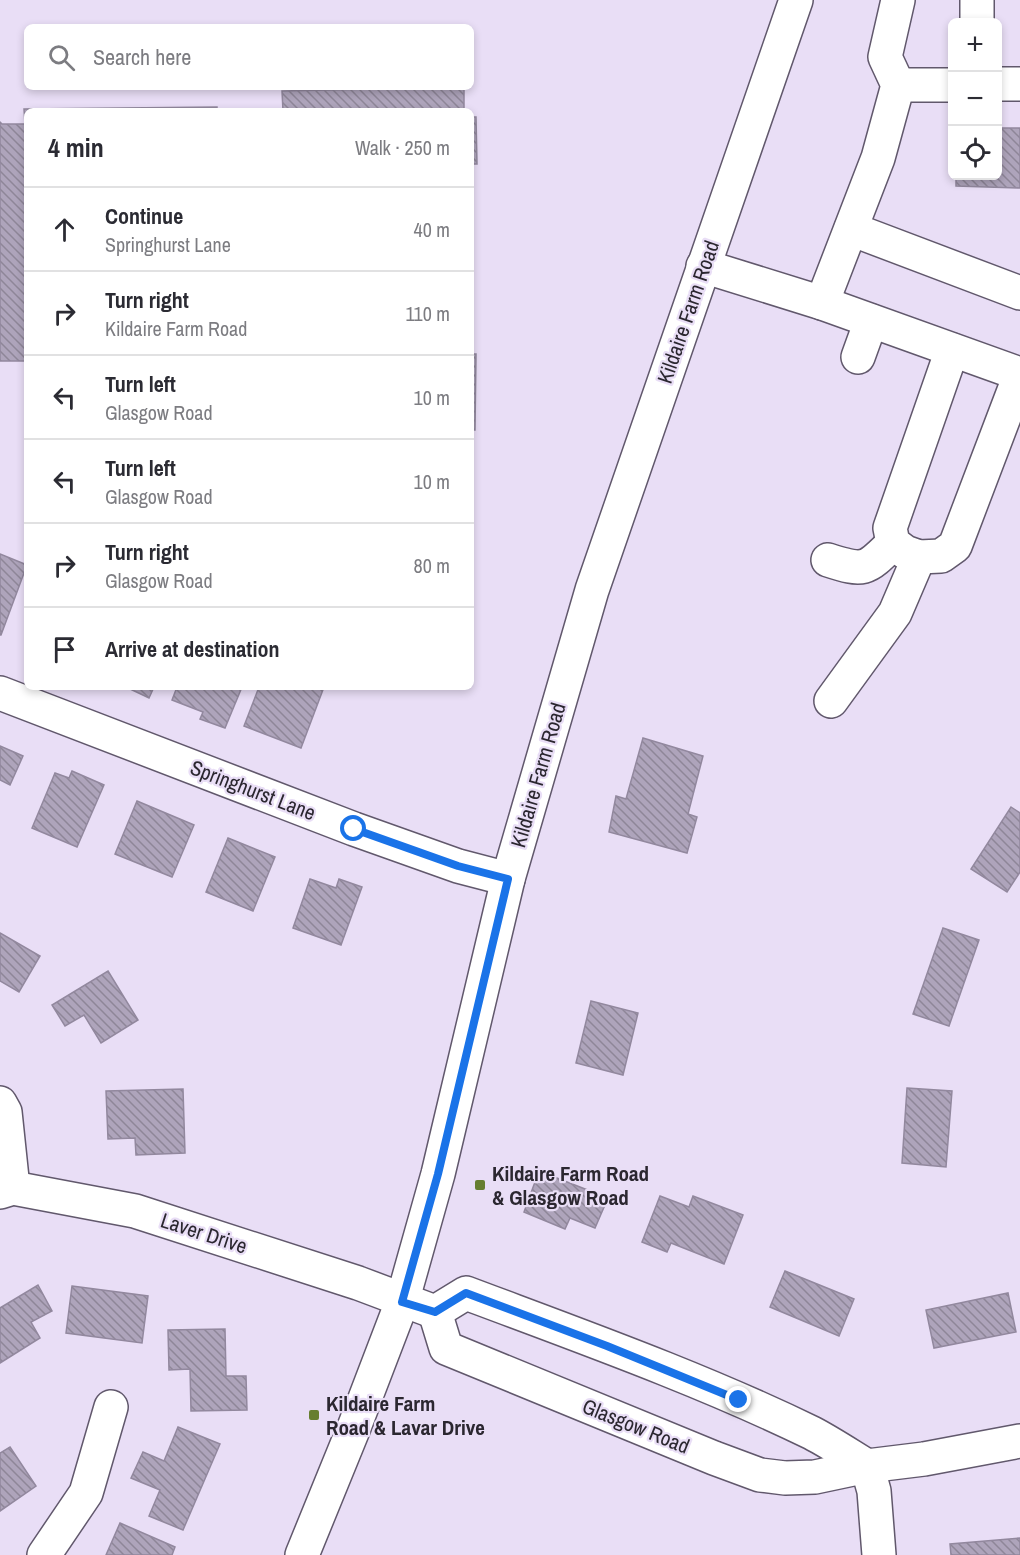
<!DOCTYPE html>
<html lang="en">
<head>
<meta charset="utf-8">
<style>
	:root { --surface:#fff; --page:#f7f7f7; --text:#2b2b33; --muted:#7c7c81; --line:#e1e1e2 }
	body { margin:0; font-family:"Archivo Narrow",sans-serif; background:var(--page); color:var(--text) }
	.controls { position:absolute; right:18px; top:18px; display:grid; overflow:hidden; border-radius:9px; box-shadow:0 3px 9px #0003 }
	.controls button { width:54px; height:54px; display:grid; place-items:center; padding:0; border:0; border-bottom:2px solid var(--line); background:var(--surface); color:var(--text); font:30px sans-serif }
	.stop { position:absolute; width:18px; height:18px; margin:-14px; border:4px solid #1a73e8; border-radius:50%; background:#fff }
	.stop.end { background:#1a73e8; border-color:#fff; box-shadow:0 2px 6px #0008 }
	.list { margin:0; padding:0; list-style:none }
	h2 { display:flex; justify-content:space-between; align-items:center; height:78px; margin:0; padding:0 24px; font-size:26px }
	h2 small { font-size:20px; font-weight:400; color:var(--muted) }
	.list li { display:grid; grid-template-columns:39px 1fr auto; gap:18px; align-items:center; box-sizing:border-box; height:84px; padding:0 24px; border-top:2px solid var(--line) }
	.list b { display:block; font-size:22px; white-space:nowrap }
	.list p { margin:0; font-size:20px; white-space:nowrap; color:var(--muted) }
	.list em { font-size:20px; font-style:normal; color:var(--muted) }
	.icon { flex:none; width:33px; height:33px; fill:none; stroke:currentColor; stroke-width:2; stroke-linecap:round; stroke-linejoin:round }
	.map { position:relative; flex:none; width:1020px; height:1555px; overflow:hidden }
	.search { position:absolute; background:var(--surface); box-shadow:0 3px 9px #0003; left:24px; top:24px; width:450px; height:66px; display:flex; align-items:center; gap:15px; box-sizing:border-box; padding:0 21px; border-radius:9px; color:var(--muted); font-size:22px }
	.panel { position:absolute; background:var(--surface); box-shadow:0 3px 9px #0003; left:24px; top:108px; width:450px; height:582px; border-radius:9px }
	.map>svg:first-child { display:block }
	.building { fill:url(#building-back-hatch); stroke:#92889e; stroke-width:1.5 }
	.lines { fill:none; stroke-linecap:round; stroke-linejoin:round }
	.minor-casing { stroke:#61586c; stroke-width:36 }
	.major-casing { stroke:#61586c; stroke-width:36 }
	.minor { stroke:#fff; stroke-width:33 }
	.major { stroke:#fff; stroke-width:33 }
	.route { stroke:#1a73e8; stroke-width:8 }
	.poi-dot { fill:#677e30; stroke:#e9def6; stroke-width:2 }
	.labels { text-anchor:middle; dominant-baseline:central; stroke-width:4.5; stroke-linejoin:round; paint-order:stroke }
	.street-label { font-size:21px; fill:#2b2730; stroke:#e9def6 }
	.poi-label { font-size:21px; font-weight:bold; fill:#2b2730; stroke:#e9def6; text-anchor:start }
</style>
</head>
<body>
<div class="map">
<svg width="1020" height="1555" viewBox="0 0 1020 1555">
	<defs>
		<pattern id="building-back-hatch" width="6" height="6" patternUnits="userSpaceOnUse" patternTransform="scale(1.5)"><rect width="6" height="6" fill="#aea4bb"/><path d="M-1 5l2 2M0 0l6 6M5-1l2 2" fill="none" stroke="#8e8698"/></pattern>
	</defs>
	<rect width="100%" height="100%" fill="#e9def6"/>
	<!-- building -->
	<g class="building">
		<polygon points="464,87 464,111 283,111 282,91"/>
		<polygon points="217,107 217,111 27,111 27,361 0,361 0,122 2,124 25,124 24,109"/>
		<polygon points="471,117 476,117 477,164 471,164"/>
		<polygon points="998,128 1020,128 1020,188 956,186 956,176 998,176"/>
		<polygon points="471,354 476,354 475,430 471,430"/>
		<polygon points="0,554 27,565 1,635 0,635"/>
		<polygon points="126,687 154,687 149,698"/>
		<polygon points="177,687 242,687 225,728 200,719 203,712 172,700"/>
		<polygon points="259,687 324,687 301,748 244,726"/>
		<polygon points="643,738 703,756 688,814 697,817 687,853 609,832 616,796 626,799"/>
		<polygon points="0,746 23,756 10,785 0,780"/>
		<polygon points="72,771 104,785 77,847 32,828 55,773 69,778"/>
		<polygon points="137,801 194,825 172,877 115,854"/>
		<polygon points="1011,807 1020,813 1020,872 1007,892 971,869"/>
		<polygon points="228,838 275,857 253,911 206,892"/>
		<polygon points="310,879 336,888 339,879 362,887 341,945 293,928"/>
		<polygon points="943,928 979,940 949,1026 913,1014"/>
		<polygon points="0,933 40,956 19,992 0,981"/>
		<polygon points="108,971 138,1020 101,1043 84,1015 65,1026 52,1005"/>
		<polygon points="591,1001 638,1013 623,1075 576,1063"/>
		<polygon points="907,1088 952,1091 946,1167 902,1163"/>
		<polygon points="183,1089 185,1153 136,1155 135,1138 108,1139 106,1091"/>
		<polygon points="539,1171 608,1198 595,1228 570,1218 565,1229 524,1212"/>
		<polygon points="660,1196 689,1207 693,1196 743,1215 724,1264 671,1243 667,1252 642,1242"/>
		<polygon points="785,1271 854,1299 839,1336 770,1307"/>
		<polygon points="38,1285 52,1311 31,1322 40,1338 0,1363 0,1308"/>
		<polygon points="72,1286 148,1296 142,1343 66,1333"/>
		<polygon points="1008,1293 1016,1332 934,1348 926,1310"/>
		<polygon points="225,1329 226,1376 246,1376 247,1410 191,1411 190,1369 169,1370 168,1330"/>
		<polygon points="178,1427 220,1444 183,1530 149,1516 160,1490 131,1478 143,1452 164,1461"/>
		<polygon points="10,1447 36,1486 0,1511 0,1453"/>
		<polygon points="120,1523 175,1547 172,1555 106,1555"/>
		<polygon points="1020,1538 1020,1555 951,1555 950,1544"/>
	</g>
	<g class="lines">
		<!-- minor casing -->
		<g class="minor-casing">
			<g id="minor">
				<polyline points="977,0 977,22"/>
				<polyline points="998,84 1020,84"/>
				<polyline points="898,85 952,85"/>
				<polyline points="851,229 1020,293"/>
				<polyline points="703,266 822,303 878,158 898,85 885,57 898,0"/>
				<polyline points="822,303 1020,374"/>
				<polyline points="952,350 890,528 893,543 905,552 919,557 941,556 955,546 1020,375"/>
				<polyline points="858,357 871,321"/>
				<path d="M828 560C865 572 866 570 893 543"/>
				<polyline points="0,693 354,829 458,866 508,879"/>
				<polyline points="831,701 895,613 919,557"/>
				<polyline points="0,1103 5,1112 13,1188"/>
				<path d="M0 1192 13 1188 135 1211 358 1283 435 1312 466 1293C583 1337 701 1379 812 1433 831 1443 849 1455 867 1466"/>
				<polyline points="435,1312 446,1348 714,1458 760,1475 785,1478 815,1477 867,1466 924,1459 1020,1441"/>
				<polyline points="867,1466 874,1491 879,1555"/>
				<polyline points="44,1555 86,1493 111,1407"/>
			</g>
		</g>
		<!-- major casing -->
		<g class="major-casing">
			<polyline id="major" points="302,1555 353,1430 402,1302 438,1174 508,879 592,590 796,0"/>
		</g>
		<!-- minor -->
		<use href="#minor" class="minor"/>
		<!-- major -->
		<use href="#major" class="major"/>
	</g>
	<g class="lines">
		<!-- route -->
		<polyline class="route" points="354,829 458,866 508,879 438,1174 402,1302 435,1312 466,1293 607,1346 739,1400"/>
	</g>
	<!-- markers -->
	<g class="poi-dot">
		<rect x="474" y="1179" width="12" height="12" rx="3"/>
		<rect x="308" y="1409" width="12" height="12" rx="3"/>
	</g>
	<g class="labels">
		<!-- street labels -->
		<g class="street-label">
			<text transform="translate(688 312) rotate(-71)">Kildaire Farm Road</text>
			<text transform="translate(538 775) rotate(-74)">Kildaire Farm Road</text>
			<text transform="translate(253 790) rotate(21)">Springhurst Lane</text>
			<text transform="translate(204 1233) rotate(18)">Laver Drive</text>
			<text transform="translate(636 1426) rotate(22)">Glasgow Road</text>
		</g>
		<!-- poi labels -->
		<g class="poi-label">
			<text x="492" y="1173">Kildaire Farm Road<tspan x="492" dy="24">&amp; Glasgow Road</tspan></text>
			<text x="326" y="1403">Kildaire Farm<tspan x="326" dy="24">Road &amp; Lavar Drive</tspan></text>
		</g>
	</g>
</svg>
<div class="controls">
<button>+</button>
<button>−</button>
<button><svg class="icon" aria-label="locate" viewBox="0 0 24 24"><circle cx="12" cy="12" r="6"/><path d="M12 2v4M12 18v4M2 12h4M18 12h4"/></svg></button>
</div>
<div class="stop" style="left:354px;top:829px"></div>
<div class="stop end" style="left:739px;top:1400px"></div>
<div class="search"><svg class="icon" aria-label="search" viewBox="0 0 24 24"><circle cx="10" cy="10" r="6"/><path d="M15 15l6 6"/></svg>Search here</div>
<section class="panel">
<h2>4 min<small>Walk · 250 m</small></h2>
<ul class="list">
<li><svg class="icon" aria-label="ahead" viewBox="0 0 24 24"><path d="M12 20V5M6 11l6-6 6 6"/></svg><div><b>Continue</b><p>Springhurst Lane</p></div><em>40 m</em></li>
<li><svg class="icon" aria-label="right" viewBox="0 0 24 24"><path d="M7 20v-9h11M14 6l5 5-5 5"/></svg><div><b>Turn right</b><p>Kildaire Farm Road</p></div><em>110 m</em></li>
<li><svg class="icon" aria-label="left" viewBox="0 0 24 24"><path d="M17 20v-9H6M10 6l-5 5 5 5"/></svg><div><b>Turn left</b><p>Glasgow Road</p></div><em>10 m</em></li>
<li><svg class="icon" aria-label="left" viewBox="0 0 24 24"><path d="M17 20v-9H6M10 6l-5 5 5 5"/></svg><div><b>Turn left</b><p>Glasgow Road</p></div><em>10 m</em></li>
<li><svg class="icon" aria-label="right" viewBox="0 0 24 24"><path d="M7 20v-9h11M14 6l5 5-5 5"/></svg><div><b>Turn right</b><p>Glasgow Road</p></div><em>80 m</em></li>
<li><svg class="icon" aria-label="arrive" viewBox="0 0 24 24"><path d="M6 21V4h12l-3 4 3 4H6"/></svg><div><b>Arrive at destination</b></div></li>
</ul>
</section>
</div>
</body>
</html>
